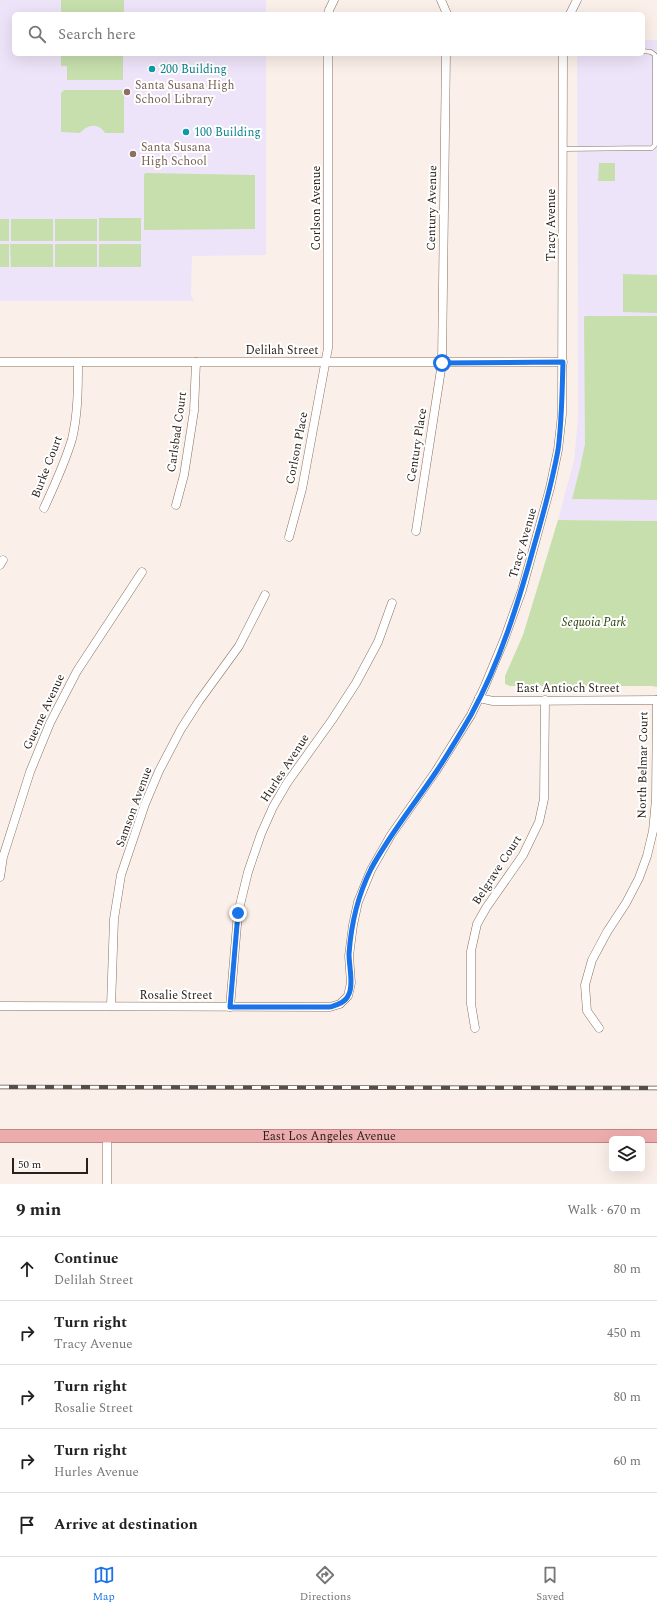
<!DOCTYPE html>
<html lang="en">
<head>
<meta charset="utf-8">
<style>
	:root { --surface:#fff; --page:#f2f2f2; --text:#222; --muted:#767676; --line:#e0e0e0; --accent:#1a73e8 }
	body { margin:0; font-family:Spectral,serif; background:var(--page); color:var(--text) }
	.controls { position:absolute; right:12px; bottom:12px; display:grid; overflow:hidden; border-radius:6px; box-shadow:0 4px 16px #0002 }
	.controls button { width:36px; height:36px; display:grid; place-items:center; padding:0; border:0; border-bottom:1px solid var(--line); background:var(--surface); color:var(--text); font:20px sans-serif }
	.scale { position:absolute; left:12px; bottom:10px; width:76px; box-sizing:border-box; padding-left:4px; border:2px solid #2a201a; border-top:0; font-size:11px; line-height:14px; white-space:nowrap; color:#2a201a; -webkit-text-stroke:3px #fff; paint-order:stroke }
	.stop { position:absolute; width:12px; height:12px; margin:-9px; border:3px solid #1a73e8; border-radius:50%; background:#fff }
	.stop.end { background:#1a73e8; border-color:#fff; box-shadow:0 1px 4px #0008 }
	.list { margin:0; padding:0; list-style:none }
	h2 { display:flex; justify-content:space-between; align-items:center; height:52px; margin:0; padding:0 16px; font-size:17px }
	h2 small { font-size:13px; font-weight:400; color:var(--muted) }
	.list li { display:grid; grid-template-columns:26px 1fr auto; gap:12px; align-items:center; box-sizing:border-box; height:64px; padding:0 16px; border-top:1px solid var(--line) }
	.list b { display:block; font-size:15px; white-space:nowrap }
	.list p { margin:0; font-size:13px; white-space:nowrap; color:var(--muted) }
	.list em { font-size:13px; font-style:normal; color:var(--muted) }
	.icon { flex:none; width:22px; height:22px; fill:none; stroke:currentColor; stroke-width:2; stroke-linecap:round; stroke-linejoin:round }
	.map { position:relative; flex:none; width:657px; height:1184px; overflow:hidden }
	.search { position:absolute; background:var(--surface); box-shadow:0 4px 16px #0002; left:12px; right:12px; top:12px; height:44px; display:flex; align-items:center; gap:10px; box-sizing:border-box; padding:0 14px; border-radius:6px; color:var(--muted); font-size:15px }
	.sheet { height:372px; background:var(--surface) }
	nav { display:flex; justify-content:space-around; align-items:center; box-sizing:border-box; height:56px; border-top:1px solid var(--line); background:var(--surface); font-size:11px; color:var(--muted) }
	nav a { display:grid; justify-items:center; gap:2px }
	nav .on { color:var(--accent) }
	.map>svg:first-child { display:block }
	.education { fill:#eee4f9 }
	.green { fill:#c6dfad }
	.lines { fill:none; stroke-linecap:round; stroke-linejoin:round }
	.service-casing { stroke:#887061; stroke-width:5 }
	.minor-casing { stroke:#887061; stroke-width:9 }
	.primary-casing { stroke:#a05757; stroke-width:14 }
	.service { stroke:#fff; stroke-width:4 }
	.minor { stroke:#fff; stroke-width:8 }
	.primary { stroke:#ecacae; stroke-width:13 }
	.rail-casing { stroke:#574d47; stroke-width:4.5 }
	.rail { stroke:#fff; stroke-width:3; stroke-dasharray:9; stroke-linecap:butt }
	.route { stroke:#1a73e8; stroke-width:5 }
	.culture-dot { fill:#0f9aa8; stroke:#fff; stroke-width:1.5 }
	.education-dot { fill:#8d6e63; stroke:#fff; stroke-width:1.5 }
	.labels { text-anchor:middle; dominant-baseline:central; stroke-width:4; stroke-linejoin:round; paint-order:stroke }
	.culture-label { font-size:12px; fill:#0d838f; stroke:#fff; text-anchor:start }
	.education-label { font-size:12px; fill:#785e54; stroke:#fff; text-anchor:start }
	.street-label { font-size:12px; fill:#2a201a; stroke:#fff }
	.park-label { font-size:12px; font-style:italic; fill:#283e04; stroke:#fff }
</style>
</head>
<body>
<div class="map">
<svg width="657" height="1184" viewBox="0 0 657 1184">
	<rect width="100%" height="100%" fill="#fbf0e9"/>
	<!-- education -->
	<g class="education">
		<polygon points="0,0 266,0 266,14 14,14 14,54 266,54 266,255 192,256 191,294 194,301 0,301"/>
		<polygon points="643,40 657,40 657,521 558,520 574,460 578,418 577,54 643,54"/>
	</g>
	<!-- green -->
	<g class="green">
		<rect x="61" y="0" width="63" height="14"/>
		<polygon points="61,54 123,54 123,80 67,80 67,66 61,66"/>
		<path d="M64 90H122L124 92V133H105C98 122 87 125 80 133L61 132V93Z"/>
		<polygon points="599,163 615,163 615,181 598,181"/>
		<polygon points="145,173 255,175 255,229 144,230 144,175"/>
		<rect x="99" y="218" width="42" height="23"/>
		<rect x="0" y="219" width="9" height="22"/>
		<rect x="11" y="219" width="42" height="22"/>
		<rect x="55" y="219" width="42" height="22"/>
		<rect x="0" y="244" width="9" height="23"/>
		<polygon points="10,244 53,244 53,267 11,267"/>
		<rect x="55" y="244" width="42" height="23"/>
		<rect x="99" y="244" width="42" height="23"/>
		<polygon points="623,274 657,275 657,313 623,312"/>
		<polygon points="585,316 657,316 657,500 572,499 580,468 585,444 584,317"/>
		<polygon points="558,520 657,521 657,687 652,686 510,686 505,684 505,676 523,635"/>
	</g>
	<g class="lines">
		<!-- service casing -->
		<g class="service-casing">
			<polyline id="service" points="563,149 652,148 655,145 655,55 651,52 643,51"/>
		</g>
		<!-- minor casing -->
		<g class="minor-casing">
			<g id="minor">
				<polyline points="441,0 447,14"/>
				<polyline points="329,14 329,10 334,0"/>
				<polyline points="570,14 577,0"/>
				<polyline points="0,362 563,362"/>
				<polyline points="176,505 184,475 194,411 196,362"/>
				<path d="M44 508C54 486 65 463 72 439 78 414 78 388 78 363"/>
				<polyline points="416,531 442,363 446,54"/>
				<polyline points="289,537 302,489 328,348 328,54"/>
				<polyline points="0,565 3,560"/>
				<polyline points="479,698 493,701 657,700"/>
				<polyline points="0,877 3,857 30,772 50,723 77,671 142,572"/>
				<polyline points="0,1006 330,1007 340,1004 348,996 351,983 349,956 353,925 358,902 371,870 391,835 436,771 471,715 484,688 504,640 522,590 550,488 558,450 562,414 563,54"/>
				<polyline points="111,1006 114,919 121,875 145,804 159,771 181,729 199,701 239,646 265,595"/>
				<polyline points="230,1007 238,913 248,872 261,834 273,807 287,783 332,720 356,683 378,642 392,603"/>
				<polyline points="475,1028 471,1004 471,951 477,924 486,908 523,855 539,822 544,799 545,700"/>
				<polyline points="599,1028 587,1011 585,985 592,960 607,932 626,903 639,878 647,856 653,831 656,799 657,700"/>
				<polyline points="107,1136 107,1184"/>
			</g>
		</g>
		<!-- primary casing -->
		<g class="primary-casing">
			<g id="primary">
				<path id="s1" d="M0 1136H657"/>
			</g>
		</g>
		<!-- service -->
		<use href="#service" class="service"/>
		<!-- minor -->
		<use href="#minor" class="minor"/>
		<!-- primary -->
		<use href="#primary" class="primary"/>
		<!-- rail casing -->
		<g class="rail-casing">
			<polyline id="rail" points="0,1087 657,1088"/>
		</g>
		<!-- rail -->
		<use href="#rail" class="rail"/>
	</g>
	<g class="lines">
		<!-- route -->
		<path class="route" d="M238 913 230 1007H330C336 1005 345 1003 348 996 354 986 349 966 349 954 351 925 358 895 371 869 389 835 414 805 436 772 448 754 460 734 471 715 500 662 518 604 534 546 543 515 552 483 558 450 562 421 562 392 563 362L442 363"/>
	</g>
	<!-- markers -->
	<g class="culture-dot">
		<circle cx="152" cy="69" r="4"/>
		<circle cx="186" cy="132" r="4"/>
	</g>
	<g class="education-dot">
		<circle cx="127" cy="92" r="4"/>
		<circle cx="133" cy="154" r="4"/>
	</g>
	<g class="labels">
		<!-- culture labels -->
		<g class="culture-label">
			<text x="160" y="69">200 Building</text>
			<text x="194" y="132">100 Building</text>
		</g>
		<!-- education labels -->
		<g class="education-label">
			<text x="135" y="85">Santa Susana High<tspan x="135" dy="14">School Library</tspan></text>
			<text x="141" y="147">Santa Susana<tspan x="141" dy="14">High School</tspan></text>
		</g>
		<!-- street labels -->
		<g class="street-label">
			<text transform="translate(316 208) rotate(-90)">Corlson Avenue</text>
			<text transform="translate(432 208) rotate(-89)">Century Avenue</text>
			<text transform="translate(551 225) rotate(-90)">Tracy Avenue</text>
			<text x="282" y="350">Delilah Street</text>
			<text transform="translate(177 432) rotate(-82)">Carlsbad Court</text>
			<text transform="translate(417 445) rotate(-81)">Century Place</text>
			<text transform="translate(297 448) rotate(-79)">Corlson Place</text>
			<text transform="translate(47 467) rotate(-69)">Burke Court</text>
			<text transform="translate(523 543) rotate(-74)">Tracy Avenue</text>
			<text x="568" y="688">East Antioch Street</text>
			<text transform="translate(44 712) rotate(-65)">Guerne Avenue</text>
			<text transform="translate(643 765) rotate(-89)">North Belmar Court</text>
			<text transform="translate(285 768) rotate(-57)">Hurles Avenue</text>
			<text transform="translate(134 807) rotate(-70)">Samson Avenue</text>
			<text transform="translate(497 870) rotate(-57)">Belgrave Court</text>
			<text x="176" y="995">Rosalie Street</text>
			<text stroke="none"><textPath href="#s1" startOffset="329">East Los Angeles Avenue</textPath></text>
		</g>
		<!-- park labels -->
		<g class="park-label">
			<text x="594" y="622">Sequoia Park</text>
		</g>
	</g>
</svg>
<div class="controls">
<button><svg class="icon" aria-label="layers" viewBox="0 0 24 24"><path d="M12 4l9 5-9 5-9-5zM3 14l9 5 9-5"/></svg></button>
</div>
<div class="scale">50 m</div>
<div class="stop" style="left:442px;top:363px"></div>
<div class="stop end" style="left:238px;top:913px"></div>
<div class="search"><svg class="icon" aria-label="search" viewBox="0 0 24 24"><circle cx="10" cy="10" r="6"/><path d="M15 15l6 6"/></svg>Search here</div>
</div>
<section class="sheet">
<h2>9 min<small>Walk · 670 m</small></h2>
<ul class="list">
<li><svg class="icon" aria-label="ahead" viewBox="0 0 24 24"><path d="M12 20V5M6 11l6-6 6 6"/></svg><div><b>Continue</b><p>Delilah Street</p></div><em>80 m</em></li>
<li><svg class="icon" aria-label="right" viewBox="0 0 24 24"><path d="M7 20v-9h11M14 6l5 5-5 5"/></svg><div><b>Turn right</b><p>Tracy Avenue</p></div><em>450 m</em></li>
<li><svg class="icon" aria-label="right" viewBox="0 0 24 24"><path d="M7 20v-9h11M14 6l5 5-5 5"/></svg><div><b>Turn right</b><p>Rosalie Street</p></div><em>80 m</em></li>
<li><svg class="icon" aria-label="right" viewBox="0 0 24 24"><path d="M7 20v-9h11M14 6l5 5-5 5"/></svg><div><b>Turn right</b><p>Hurles Avenue</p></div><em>60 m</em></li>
<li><svg class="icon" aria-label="arrive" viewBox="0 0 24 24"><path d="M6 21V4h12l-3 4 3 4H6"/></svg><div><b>Arrive at destination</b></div></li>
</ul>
</section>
<nav>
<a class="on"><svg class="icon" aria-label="map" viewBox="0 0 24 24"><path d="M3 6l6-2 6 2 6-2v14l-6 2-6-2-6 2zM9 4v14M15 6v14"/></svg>Map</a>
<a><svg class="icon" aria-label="directions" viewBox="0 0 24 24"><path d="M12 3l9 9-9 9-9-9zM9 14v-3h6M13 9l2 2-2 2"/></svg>Directions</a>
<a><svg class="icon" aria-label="saved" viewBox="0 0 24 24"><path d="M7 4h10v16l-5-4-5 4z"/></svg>Saved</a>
</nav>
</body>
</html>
